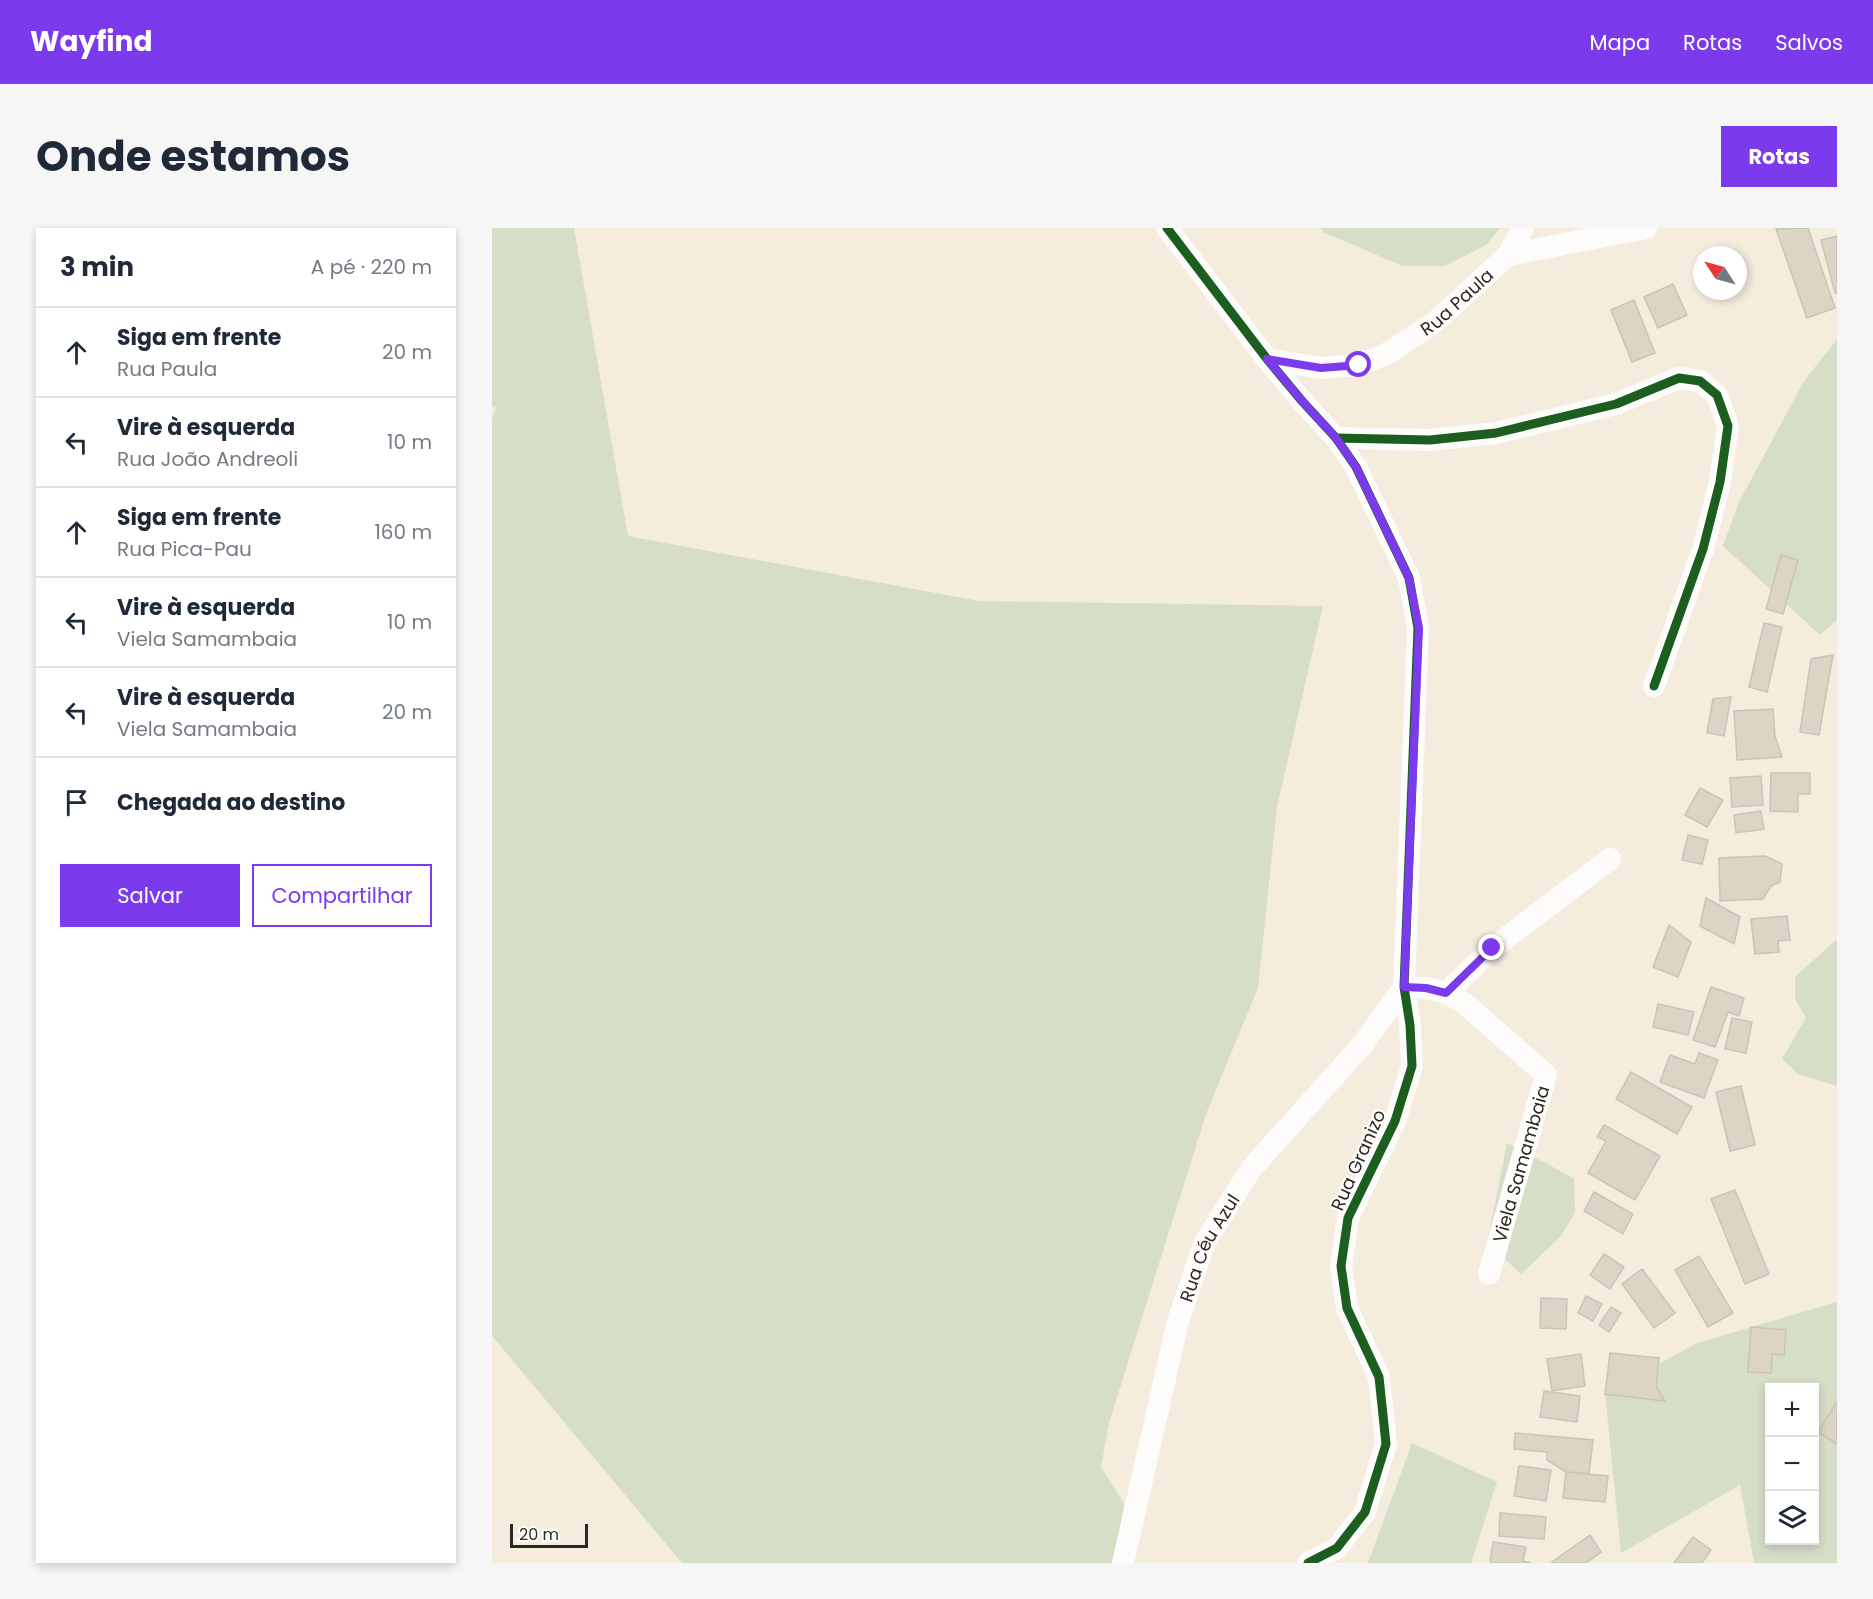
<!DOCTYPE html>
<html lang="pt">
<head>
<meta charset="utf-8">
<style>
	:root { --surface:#fff; --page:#f6f6f7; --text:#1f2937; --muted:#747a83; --line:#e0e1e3; --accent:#7c3aed }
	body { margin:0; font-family:Poppins,sans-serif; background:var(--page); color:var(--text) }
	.controls { position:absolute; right:18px; bottom:18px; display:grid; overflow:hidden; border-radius:0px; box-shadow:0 3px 9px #0003 }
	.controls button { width:54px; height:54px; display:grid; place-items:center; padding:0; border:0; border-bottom:2px solid var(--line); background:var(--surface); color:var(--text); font:30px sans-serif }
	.compass { position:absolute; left:1201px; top:18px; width:54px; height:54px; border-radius:50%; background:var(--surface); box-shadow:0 3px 9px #0003; rotate:306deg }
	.scale { position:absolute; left:18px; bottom:15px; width:78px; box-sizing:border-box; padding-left:6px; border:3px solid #2d281e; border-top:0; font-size:16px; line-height:21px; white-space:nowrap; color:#2d281e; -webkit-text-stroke:4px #fefefe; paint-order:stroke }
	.stop { position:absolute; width:18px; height:18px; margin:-14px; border:4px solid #7c3aed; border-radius:50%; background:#fff }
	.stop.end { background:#7c3aed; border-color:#fff; box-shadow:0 2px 6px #0008 }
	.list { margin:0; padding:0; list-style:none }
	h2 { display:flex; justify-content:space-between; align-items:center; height:78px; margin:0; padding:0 24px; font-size:26px }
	h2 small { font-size:20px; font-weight:400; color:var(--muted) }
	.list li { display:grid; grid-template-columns:39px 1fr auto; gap:18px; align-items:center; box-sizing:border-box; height:90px; padding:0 24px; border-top:2px solid var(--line) }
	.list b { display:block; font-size:22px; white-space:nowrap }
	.list p { margin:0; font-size:20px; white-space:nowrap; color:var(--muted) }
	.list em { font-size:20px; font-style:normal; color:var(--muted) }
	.actions { display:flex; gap:12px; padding:18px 24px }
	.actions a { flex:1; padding:14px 0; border:2px solid var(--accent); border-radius:0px; text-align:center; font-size:21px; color:var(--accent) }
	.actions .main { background:var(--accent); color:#fff }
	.icon { flex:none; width:33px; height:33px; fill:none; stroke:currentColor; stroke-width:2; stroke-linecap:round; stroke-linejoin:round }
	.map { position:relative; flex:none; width:1345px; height:1335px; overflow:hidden; border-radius:0px }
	header { display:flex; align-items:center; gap:36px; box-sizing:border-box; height:84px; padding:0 30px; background:var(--accent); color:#fff }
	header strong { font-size:28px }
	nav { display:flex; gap:33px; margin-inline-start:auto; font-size:21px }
	.intro { display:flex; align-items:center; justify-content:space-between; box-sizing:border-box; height:144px; padding:0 36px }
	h1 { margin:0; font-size:42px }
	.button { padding:15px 27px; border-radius:0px; background:var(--accent); color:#fff; font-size:21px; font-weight:700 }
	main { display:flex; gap:36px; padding:0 36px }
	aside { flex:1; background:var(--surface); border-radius:0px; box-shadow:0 3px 9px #0003 }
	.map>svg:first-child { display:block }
	.green { fill:#d6dec8; fill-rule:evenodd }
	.building { fill:#dcd5c6; stroke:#cac4b8; stroke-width:1.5 }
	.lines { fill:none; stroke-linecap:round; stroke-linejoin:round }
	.minor { stroke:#fdfcfa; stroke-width:22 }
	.cycleway-casing { stroke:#fefefe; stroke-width:13 }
	.cycleway { stroke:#1b5e20; stroke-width:9 }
	.route { stroke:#7c3aed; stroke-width:8 }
	.labels { text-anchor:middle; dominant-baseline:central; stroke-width:4.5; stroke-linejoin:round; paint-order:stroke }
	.street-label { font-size:18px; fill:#2d281e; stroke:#fefefe }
</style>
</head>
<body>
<header>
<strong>Wayfind</strong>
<nav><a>Mapa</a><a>Rotas</a><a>Salvos</a></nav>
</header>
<div class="intro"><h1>Onde estamos</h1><a class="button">Rotas</a></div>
<main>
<aside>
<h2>3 min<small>A pé · 220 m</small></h2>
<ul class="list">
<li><svg class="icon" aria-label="ahead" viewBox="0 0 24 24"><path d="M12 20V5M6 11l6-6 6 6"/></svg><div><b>Siga em frente</b><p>Rua Paula</p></div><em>20 m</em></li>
<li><svg class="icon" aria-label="left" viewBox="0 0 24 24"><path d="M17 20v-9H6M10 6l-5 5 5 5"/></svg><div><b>Vire à esquerda</b><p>Rua João Andreoli</p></div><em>10 m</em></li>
<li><svg class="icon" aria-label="ahead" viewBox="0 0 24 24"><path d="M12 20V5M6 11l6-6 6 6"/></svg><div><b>Siga em frente</b><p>Rua Pica-Pau</p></div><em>160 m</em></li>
<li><svg class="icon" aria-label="left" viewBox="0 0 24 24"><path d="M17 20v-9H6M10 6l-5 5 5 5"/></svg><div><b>Vire à esquerda</b><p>Viela Samambaia</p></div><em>10 m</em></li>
<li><svg class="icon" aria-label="left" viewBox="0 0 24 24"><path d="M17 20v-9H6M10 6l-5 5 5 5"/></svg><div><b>Vire à esquerda</b><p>Viela Samambaia</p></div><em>20 m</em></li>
<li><svg class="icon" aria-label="arrive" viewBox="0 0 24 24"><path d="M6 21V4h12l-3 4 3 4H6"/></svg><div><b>Chegada ao destino</b></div></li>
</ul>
<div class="actions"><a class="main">Salvar</a><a>Compartilhar</a></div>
</aside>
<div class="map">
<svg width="1345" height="1335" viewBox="0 0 1345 1335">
	<rect width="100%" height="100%" fill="#f4ecdd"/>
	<!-- green -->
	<g class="green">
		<polygon points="0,0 82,0 136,308 487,373 831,378 785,579 766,760 714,886 617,1195 609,1239 632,1276 625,1322 621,1335 190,1335 0,1108 0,191 4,180 0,178"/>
		<polygon points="828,0 1008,0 994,17 953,38 911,38 833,5"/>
		<polygon points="1345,111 1345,392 1328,407 1231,318 1247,274 1312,153"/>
		<polygon points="1345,711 1345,858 1306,846 1290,831 1314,790 1303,771 1303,749"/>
		<polygon points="1015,915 1082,950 1083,985 1068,1009 1029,1046 995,1015"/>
		<path d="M1345 1074V1335H1262L1248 1257 1129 1325 1113 1166 1205 1115ZM1278 1160H1322V1312H1278Z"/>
		<polygon points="920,1215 1005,1254 979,1335 876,1335"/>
	</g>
	<!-- building -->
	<g class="building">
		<polygon points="1316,0 1343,80 1315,90 1284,1"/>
		<polygon points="1345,8 1345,65 1343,65 1329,12"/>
		<polygon points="1181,56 1195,87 1166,100 1152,69"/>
		<polygon points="1142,72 1163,125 1140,134 1119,82"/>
		<polygon points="1289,327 1306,332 1291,386 1274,381"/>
		<polygon points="1272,395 1290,399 1275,464 1257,459"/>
		<polygon points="1341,427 1327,507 1308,504 1319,431"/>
		<polygon points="1239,469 1232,508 1215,505 1221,471"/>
		<polygon points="1281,481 1283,508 1290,529 1245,532 1242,483"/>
		<polygon points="1279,545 1318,545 1318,566 1306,566 1306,584 1278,583"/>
		<polygon points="1269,548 1271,577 1240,579 1238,550"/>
		<polygon points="1208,560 1231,572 1215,599 1193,587"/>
		<polygon points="1269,583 1272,601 1244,605 1242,587"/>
		<polygon points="1196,607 1216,612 1210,636 1190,632"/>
		<polygon points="1273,628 1290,636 1288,654 1279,658 1271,671 1228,673 1227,630"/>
		<polygon points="1214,670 1248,689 1242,716 1208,698"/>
		<polygon points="1295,688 1298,712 1286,713 1287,724 1263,726 1259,691"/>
		<polygon points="1177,697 1199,714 1186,749 1161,739"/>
		<polygon points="1219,759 1252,770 1247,788 1236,784 1223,819 1201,812"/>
		<polygon points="1166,776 1202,784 1196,807 1161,799"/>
		<polygon points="1240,790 1260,794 1254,825 1233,821"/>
		<polygon points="1207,825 1226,832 1212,870 1168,854 1178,827 1203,836"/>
		<polygon points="1139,844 1200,879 1185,906 1124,871"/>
		<polygon points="1249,858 1263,917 1238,923 1224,864"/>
		<polygon points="1112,897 1168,928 1143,972 1096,945 1114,913 1105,909"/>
		<polygon points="1243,962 1277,1046 1253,1056 1219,971"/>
		<polygon points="1102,964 1141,986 1131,1006 1092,983"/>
		<polygon points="1112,1026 1132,1039 1118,1061 1098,1047"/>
		<polygon points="1207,1028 1241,1085 1216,1099 1183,1042"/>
		<polygon points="1150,1041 1183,1085 1162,1100 1130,1056"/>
		<polygon points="1094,1068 1110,1076 1101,1093 1086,1085"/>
		<polygon points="1049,1070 1075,1071 1074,1101 1048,1100"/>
		<polygon points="1119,1079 1129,1085 1117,1104 1107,1097"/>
		<polygon points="1259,1099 1294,1102 1292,1127 1280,1126 1279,1145 1256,1144"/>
		<polygon points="1118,1125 1167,1130 1164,1158 1173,1173 1113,1166"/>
		<polygon points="1089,1126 1093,1158 1060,1163 1055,1131"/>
		<polygon points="1052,1163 1088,1168 1085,1194 1048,1189"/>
		<polygon points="1345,1173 1345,1216 1326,1204"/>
		<polygon points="1023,1205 1101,1212 1097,1246 1074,1244 1055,1232 1055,1224 1022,1221"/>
		<polygon points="1027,1238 1059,1242 1054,1273 1022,1268"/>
		<polygon points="1074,1244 1116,1248 1113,1274 1071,1270"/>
		<polygon points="1008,1285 1054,1289 1052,1311 1007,1308"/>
		<polygon points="1098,1307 1109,1324 1094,1335 1061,1335 1060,1334"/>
		<polygon points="1201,1309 1219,1322 1210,1335 1182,1335"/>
		<polygon points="1001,1314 1034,1319 1031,1333 1039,1335 1000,1335 998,1333"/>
	</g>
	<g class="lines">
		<!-- minor -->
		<g class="minor">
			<polyline points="675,0 775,131 810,173 844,210 864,239 917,350 926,400 912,759 918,797 920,838 903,893 856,990 849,1038 855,1080 887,1149 894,1216 873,1284 845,1320 816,1335"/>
			<polyline points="1016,27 1031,0"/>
			<path id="s1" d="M775 131 829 140 867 137 896 125 943 94 1016 27 1154 0"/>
			<polyline points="844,210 938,212 1004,205 1124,176 1187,150 1208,153 1225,167 1236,198 1228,254 1211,321 1162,458"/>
			<polyline points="912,759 934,760 954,765 972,775 1054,847 997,1046"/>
			<polyline points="954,765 1001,720 1118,631"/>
			<path id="s2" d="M631 1335 686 1093 712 1016 759 941 871 816 912 759"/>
		</g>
		<!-- cycleway casing -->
		<g class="cycleway-casing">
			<g id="cycleway">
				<polyline points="675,0 775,131 810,173 844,210 864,239 917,350 926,400 912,759 918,797 920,838 903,893 856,990 849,1038 855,1080 887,1149 894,1216 873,1284 845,1320 816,1335"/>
				<polyline points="844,210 938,212 1004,205 1124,176 1187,150 1208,153 1225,167 1236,198 1228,254 1211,321 1162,458"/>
			</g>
		</g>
		<!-- cycleway -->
		<use href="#cycleway" class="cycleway"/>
	</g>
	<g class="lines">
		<!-- route -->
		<polyline class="route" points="867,137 829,140 775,131 810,173 844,210 864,239 917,350 927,400 912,759 934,760 954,765 1000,720"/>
	</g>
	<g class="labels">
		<!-- street labels -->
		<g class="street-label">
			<text stroke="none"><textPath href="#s1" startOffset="210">Rua Paula</textPath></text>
			<text transform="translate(866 932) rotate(-66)">Rua Granizo</text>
			<text transform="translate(1029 936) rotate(-74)">Viela Samambaia</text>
			<text stroke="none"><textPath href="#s2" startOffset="328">Rua Céu Azul</textPath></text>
		</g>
	</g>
</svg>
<div class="controls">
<button>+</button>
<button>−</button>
<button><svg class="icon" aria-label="layers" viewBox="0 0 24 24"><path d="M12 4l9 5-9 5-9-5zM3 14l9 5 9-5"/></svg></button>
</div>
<svg class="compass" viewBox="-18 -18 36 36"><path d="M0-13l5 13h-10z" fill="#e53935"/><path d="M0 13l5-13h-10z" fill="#747a83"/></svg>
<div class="scale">20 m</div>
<div class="stop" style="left:867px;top:137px"></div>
<div class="stop end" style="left:1000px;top:720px"></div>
</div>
</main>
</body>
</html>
